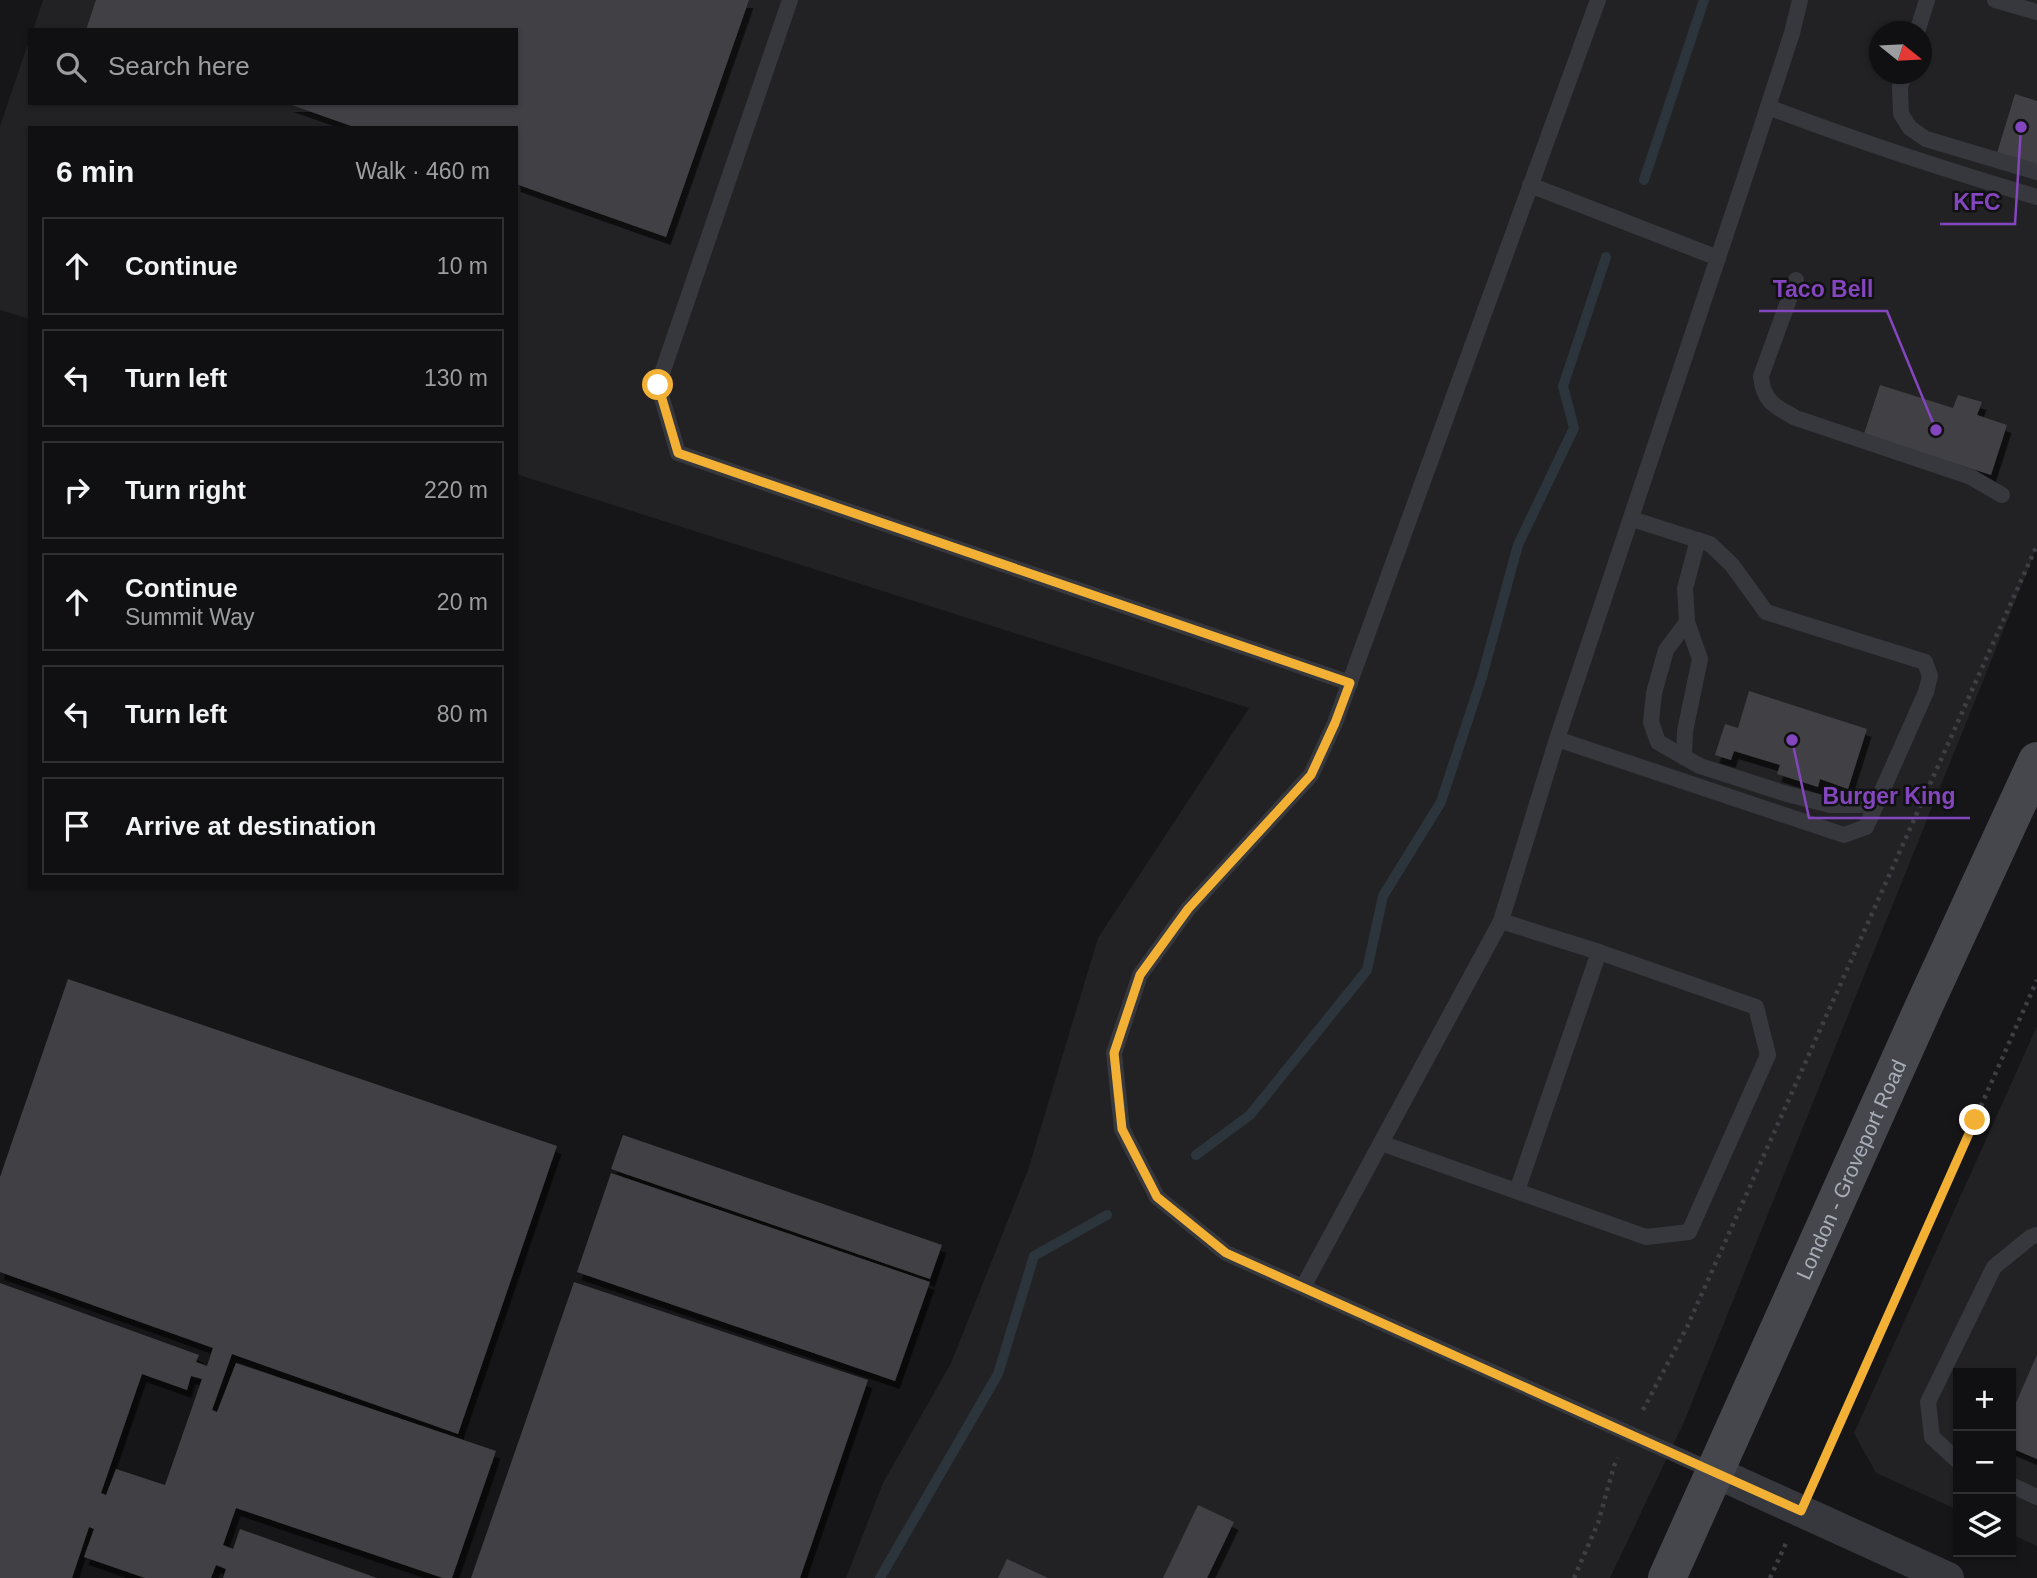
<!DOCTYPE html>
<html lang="en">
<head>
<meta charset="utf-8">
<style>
	:root { --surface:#101012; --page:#1e1e20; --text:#f1f3f6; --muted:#9c9d9f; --line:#303032 }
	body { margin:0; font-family:Helvetica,sans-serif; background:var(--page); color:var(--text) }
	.controls { position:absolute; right:21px; bottom:21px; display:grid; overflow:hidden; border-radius:0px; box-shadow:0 2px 5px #0004 }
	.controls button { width:63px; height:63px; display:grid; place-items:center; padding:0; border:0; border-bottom:2px solid var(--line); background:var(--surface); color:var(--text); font:35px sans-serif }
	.compass { position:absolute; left:1869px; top:21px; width:63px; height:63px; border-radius:50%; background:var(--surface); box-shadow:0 2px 5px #0004; rotate:108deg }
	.stop { position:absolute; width:21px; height:21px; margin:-16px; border:5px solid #f2b134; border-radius:50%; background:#fff }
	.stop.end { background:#f2b134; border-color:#fff; box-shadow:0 2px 7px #0008 }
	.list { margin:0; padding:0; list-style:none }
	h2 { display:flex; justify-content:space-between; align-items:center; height:91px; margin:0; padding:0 28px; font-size:30px }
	h2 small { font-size:23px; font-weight:400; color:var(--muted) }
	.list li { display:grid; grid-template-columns:46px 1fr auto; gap:21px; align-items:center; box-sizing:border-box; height:98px; margin:0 14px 14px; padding:0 14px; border:2px solid var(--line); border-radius:0px }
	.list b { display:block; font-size:26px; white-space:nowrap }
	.list p { margin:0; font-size:23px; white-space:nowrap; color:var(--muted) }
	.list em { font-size:23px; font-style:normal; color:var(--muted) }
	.icon { flex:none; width:38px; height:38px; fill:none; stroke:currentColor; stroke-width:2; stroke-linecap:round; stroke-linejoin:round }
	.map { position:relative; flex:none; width:2037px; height:1578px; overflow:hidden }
	.search { position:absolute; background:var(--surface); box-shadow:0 2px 5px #0004; left:28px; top:28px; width:490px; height:77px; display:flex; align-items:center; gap:18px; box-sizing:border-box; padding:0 24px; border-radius:0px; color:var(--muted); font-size:26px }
	.panel { position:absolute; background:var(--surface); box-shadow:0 2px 5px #0004; left:28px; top:126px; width:490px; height:763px; border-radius:0px }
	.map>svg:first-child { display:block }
	.built { fill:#222225; fill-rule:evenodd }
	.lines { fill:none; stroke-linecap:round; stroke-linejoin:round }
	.stream { stroke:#2c353c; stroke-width:10 }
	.building { fill:#404145; fill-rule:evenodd; filter:url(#shadow) }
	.path { stroke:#3d3f44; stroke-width:4.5; stroke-dasharray:3.5 5; stroke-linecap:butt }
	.service { stroke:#37383d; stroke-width:16 }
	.minor { stroke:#37383d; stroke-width:32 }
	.secondary { stroke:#45474d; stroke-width:38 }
	.route { stroke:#f2b134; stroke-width:9 }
	.labels { text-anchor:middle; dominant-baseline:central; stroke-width:5; stroke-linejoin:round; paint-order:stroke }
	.street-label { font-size:21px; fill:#a8adb8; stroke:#111113 }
	.leader { fill:none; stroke:#8446be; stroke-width:2.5 }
	.callout-dot { fill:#8446be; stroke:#111113; stroke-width:2.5 }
	.callout-label { font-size:23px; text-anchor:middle; font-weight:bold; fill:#8446be; stroke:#111113; stroke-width:5; stroke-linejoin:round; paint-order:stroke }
</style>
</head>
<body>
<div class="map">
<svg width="2037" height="1578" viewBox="0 0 2037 1578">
	<defs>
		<filter id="shadow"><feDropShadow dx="4.5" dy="8" stdDeviation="0" flood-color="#0009"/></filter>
	</defs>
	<rect width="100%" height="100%" fill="#161618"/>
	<!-- built -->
	<g class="built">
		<path d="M43 0H2037V547L1684 1422 1610 1578H846L883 1483 951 1363 1028 1170 1098 938 1249 708 516 474V128H30V319L0 310V126L30 38V103H516V30H33ZM1880 32H1922V74H1880Z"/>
		<polygon points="2037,1026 2037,1546 2011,1534 2011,1373 1958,1373 1958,1510 1876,1473 1854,1433"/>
	</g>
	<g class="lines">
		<!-- stream -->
		<g class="stream">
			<polyline points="1644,180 1704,0"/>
			<polyline points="1196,1155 1250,1115 1367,970 1383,896 1441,802 1482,677 1518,545 1574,428 1563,386 1606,257"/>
			<polyline points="880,1578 998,1374 1034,1256 1107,1215"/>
		</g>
	</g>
	<!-- building -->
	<g class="building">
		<polygon points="96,0 749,0 666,237 516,184 516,128 357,128 289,104 516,103 516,30 86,30"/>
		<polygon points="2015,94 2037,101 2037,165 1997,153"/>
		<polygon points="1880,385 1953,408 1958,395 1982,402 1977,415 2007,425 1991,475 1864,434"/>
		<polygon points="1749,691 1867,729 1848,789 1820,779 1818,787 1777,774 1780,765 1734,751 1731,760 1715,755 1725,724 1738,728"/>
		<path d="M68 979 557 1146 458 1434 232 1354 212 1410 217 1412 236 1363 496 1451 452 1578H443L236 1508 223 1545 233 1549 240 1529 377 1578H223L226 1569 216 1565 211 1578H145L84 1557 94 1529 89 1527 72 1578H0V1283L199 1355 196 1362 207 1366 213 1348 0 1272V1177ZM142 1374 187 1390 191 1376 202 1379 165 1485 116 1469 106 1495 101 1493Z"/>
		<polygon points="623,1135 942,1245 930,1279 611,1169"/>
		<polygon points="611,1173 930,1282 895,1381 577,1272"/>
		<polygon points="574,1282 868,1380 800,1578 471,1578"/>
		<polygon points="2037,1355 2037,1459 2011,1448 2011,1414"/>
		<polygon points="1198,1505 1234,1522 1207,1578 1163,1578"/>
		<polygon points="1007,1559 1048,1578 998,1578"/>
	</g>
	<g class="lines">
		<!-- path -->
		<g class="path">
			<polyline points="1643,1410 1687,1327 2037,545"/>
			<polyline points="1815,1479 2037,980"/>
			<polyline points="1574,1578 1598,1523 1614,1466 1618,1458"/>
			<polyline points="1770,1578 1787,1541"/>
		</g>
		<!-- service -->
		<g class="service">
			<polyline points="790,0 658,385 678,453 1350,683"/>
			<polyline points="1598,0 1335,723 1311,775 1188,909 1140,975 1114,1053 1122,1129 1157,1197 1226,1253 1715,1472"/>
			<polyline points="1995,0 2037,12"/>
			<polyline points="1917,32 1927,0"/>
			<polyline points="1904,74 1900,87 1901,114 1910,128 1926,139 2037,172"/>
			<path d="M1768 107C1857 141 1946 170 2037 197"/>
			<polyline points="1530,185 1718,258"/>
			<path d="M1796 280 1761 376C1763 402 1776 407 1796 418L1971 477 2002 495"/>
			<polyline points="1698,540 1685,588 1687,622 1700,659 1685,731 1684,757 1700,766 1787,794 1830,805 1876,805"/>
			<polyline points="1557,739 1844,835 1866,827 1926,692 1930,676 1925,662 1766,612 1732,565 1710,544 1632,519"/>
			<polyline points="1684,757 1658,742 1651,722 1654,693 1666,650 1687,622"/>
			<polyline points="1381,1143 1646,1237 1689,1232 1768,1055 1756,1007 1599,952 1501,921"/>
			<polyline points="1517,1191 1599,952"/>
			<polyline points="1303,1287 1501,921 1557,739 1750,162 1792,33 1800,0"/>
			<polyline points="1958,1461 1932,1437 1928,1402 1994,1267 2031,1237 2037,1235"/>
			<polyline points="2011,1485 2037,1497"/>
		</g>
		<!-- minor -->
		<polyline class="minor" points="1715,1472 1948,1578"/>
		<!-- secondary -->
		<path class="secondary" id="s1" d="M1667 1578 1924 1006 2037 761"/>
	</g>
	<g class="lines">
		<!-- route -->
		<polyline class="route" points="658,385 678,453 1350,683 1335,723 1311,775 1188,909 1140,975 1114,1053 1122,1129 1157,1197 1226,1253 1801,1511 1975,1120"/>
	</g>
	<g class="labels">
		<!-- street labels -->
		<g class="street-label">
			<text stroke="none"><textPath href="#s1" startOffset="448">London - Groveport Road</textPath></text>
		</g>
	</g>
	<!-- callouts -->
	<path class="leader" d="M2021 127L2015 224H1940M1936 430L1887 311H1759M1792 740L1809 818H1970"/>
	<g class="callout-dot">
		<circle cx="2021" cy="127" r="7"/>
		<circle cx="1936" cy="430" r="7"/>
		<circle cx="1792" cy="740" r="7"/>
	</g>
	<g class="callout-label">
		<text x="1977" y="210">KFC</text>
		<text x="1823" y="297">Taco Bell</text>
		<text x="1889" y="804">Burger King</text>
	</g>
</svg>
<div class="controls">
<button>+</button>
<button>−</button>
<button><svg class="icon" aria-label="layers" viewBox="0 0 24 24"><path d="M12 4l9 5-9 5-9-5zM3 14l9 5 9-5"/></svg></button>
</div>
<svg class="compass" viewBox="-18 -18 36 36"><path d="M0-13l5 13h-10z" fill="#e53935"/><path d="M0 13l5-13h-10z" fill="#9c9d9f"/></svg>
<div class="stop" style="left:658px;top:385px"></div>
<div class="stop end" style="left:1975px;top:1120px"></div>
<div class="search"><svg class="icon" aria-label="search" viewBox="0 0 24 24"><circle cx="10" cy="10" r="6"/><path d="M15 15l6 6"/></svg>Search here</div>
<section class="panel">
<h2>6 min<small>Walk · 460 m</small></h2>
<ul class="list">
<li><svg class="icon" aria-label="ahead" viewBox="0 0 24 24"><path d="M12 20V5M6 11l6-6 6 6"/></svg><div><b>Continue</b></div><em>10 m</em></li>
<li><svg class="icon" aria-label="left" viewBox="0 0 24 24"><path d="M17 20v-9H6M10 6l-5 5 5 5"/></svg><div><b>Turn left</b></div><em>130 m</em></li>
<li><svg class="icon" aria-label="right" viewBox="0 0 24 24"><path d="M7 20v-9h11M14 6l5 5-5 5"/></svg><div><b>Turn right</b></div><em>220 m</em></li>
<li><svg class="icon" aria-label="ahead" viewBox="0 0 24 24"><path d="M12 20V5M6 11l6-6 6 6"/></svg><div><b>Continue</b><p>Summit Way</p></div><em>20 m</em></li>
<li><svg class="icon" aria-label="left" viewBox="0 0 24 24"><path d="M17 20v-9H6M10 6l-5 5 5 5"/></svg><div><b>Turn left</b></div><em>80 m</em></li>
<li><svg class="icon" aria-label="arrive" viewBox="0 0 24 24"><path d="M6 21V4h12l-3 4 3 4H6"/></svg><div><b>Arrive at destination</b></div></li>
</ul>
</section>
</div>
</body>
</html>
